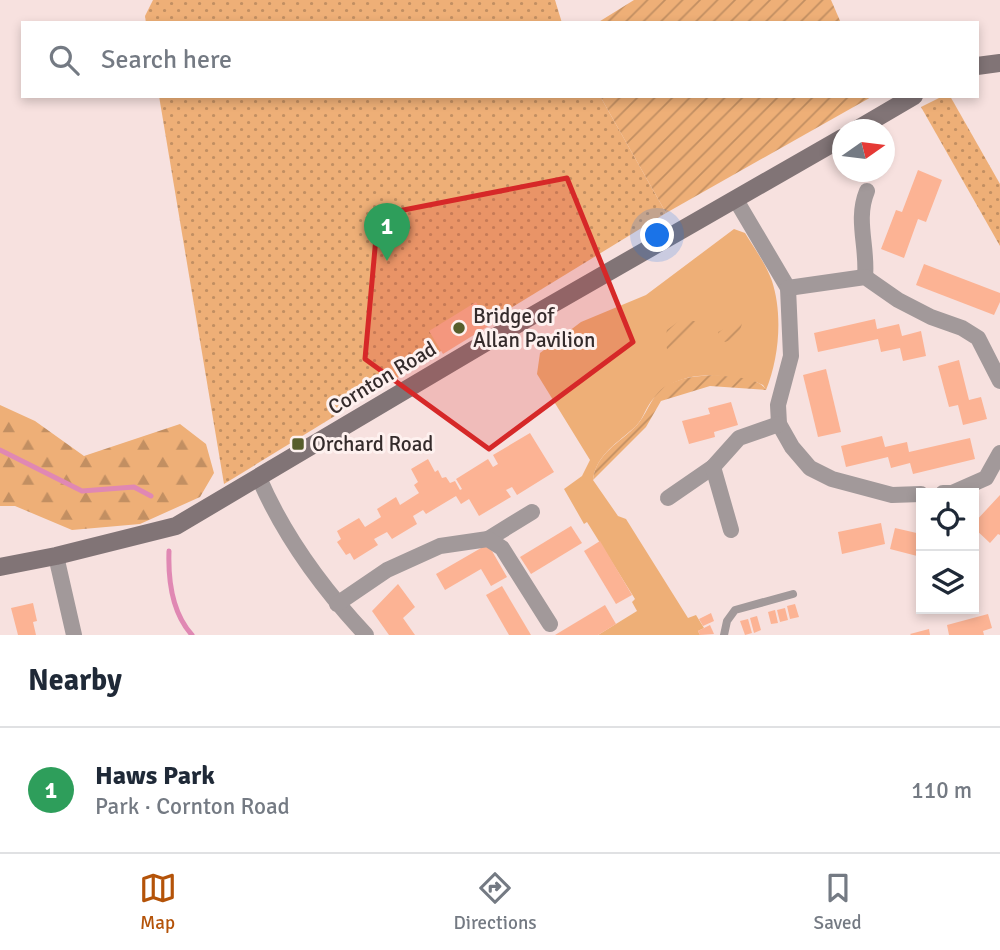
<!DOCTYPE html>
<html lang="en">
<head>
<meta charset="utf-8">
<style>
	:root { --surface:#fff; --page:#f6f6f7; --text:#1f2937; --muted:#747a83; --line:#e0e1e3; --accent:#b45309 }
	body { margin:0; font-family:Signika,sans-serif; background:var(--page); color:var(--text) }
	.controls { position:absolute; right:21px; bottom:21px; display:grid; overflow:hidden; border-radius:0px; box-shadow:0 4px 10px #0003 }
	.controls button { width:63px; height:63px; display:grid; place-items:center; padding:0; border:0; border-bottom:2px solid var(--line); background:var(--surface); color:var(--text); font:35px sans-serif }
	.compass { position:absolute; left:832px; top:119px; width:63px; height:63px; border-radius:50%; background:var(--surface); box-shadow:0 4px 10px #0003; rotate:76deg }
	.you { position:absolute; left:658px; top:236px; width:24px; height:24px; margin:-18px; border:5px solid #fff; border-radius:50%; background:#1a73e8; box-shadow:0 0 0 10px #1a73e833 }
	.badge { display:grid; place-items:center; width:46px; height:46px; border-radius:50%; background:var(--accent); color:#fff; font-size:23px; font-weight:700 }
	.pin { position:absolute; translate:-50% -58px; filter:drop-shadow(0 2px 4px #0008) }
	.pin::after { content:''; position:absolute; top:37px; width:24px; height:21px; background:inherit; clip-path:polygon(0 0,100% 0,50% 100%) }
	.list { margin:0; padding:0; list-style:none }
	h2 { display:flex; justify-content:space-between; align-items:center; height:91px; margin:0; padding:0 28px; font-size:30px }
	h2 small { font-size:23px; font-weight:400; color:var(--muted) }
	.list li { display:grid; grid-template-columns:46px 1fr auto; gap:21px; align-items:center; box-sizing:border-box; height:126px; padding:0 28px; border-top:2px solid var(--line) }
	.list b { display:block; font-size:26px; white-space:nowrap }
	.list p { margin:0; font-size:23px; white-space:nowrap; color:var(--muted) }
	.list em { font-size:23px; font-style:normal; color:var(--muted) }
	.icon { flex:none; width:38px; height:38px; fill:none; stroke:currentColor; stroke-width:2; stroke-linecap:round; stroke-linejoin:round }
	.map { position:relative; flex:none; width:1000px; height:635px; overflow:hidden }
	.search { position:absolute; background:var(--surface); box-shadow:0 4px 10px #0003; left:21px; right:21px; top:21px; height:77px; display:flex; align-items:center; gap:18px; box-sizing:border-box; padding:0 24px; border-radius:0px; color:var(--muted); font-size:26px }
	.sheet { height:217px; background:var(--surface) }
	nav { display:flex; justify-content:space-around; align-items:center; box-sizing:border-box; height:98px; border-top:2px solid var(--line); background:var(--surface); font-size:19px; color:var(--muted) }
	nav a { display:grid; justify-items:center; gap:4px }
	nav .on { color:var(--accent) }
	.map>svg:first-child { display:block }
	.grass { fill:#eeaf77 }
	.forest { fill:url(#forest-firs) }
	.park { fill:url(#park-dots) }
	.garden { fill:url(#garden-furrows) }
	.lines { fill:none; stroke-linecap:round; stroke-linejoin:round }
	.stream { stroke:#e088b3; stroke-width:5 }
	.building { fill:#fcb394 }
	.service { stroke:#a2999a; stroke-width:8 }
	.minor { stroke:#a2999a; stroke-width:16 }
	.secondary { stroke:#817476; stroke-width:18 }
	.marked { fill:#d62828; fill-opacity:0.2; stroke:#d62828; stroke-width:5; stroke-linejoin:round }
	.poi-dot { fill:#575e2c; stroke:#fef1ef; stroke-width:2.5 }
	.labels { text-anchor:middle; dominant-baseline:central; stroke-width:6; stroke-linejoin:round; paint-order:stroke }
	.poi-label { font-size:21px; fill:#342b2b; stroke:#fef1ef; text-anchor:start }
	.street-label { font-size:21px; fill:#342b2b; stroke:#fef1ef }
</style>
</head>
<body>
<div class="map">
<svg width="1000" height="635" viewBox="0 0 1000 635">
	<defs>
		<pattern id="forest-firs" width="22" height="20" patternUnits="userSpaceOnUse" patternTransform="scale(1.75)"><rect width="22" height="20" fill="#eeaf77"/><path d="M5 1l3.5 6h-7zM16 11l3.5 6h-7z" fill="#c28f62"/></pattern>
		<pattern id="park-dots" width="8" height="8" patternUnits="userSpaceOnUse" patternTransform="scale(1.75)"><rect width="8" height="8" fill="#eeaf77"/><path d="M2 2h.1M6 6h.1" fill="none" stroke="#c28f62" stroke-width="1.8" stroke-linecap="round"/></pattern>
		<pattern id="garden-furrows" width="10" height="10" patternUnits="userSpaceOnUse" patternTransform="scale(1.75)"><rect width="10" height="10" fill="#eeaf77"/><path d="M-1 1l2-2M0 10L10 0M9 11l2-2" fill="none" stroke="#c28f62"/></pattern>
	</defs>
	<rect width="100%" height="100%" fill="#f7e1df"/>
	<!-- grass -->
	<path class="grass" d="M734 229 745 233C754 248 766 264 772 281 783 315 779 358 766 390L763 385 756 382C721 374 680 368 654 398 646 406 644 418 636 426 619 442 596 454 593 480L618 516 626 519 688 618 696 615 704 628 698 631 700 635H598L637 611 632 602 635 599 587 522 584 524 564 489 582 476 590 460 537 374 540 353 581 322 646 295Z"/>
	<!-- forest -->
	<polygon class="forest" points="0,405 35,421 84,456 180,424 206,444 214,473 200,497 140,524 72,530 15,506 0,506"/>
	<!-- park -->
	<g class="park">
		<polygon points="153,0 555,0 562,23 146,23 145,16"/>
		<polygon points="159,96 600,96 666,213 224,484"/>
		<polygon points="943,96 950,96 1000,184 1000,246 921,107"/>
	</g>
	<!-- garden -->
	<g class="garden">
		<polygon points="634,0 831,0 841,23 597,23"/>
		<polygon points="600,96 873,96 666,213"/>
		<path d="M735 319H739L742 324C739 334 735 339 725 342L719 338 718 332 728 327Z"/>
		<polygon points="679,321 694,321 704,325 698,332 679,338 674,352 668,354 665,339 667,330"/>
		<path d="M714 375C729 377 758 376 766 390L710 386 661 401 646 427 593 480C596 453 620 443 637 425 648 413 651 395 666 386 681 377 698 376 714 375Z"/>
	</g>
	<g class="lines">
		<!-- stream -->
		<g class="stream">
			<polyline points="0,450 82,491 134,487 151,496"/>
			<path d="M169 551C168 580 172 613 192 635"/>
		</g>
	</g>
	<!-- building -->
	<g class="building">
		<polygon points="918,170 942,180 926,222 918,219 904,258 881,249 896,210 902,212"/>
		<polygon points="924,264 1000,293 1000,302 994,315 916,285"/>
		<polygon points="476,302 490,325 443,354 429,331"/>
		<polygon points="875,319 877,329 899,324 902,336 921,331 926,356 903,361 900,348 881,352 878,339 818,352 814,333"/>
		<polygon points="959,360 969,400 981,397 987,419 963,425 958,405 949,407 938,366"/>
		<polygon points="826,369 841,432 818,437 803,375"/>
		<polygon points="731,402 738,425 714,432 715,437 689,444 682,421 710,414 708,408"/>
		<polygon points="530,433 554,472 517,495 512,487 506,490 511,497 479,516 469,499 461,504 456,496 426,514 423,510 413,516 417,524 392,539 387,532 374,539 378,545 354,560 350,553 346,555 337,542 341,539 337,531 359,518 365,527 381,517 377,509 396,497 400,505 419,493 414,485 418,482 411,469 428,459 435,472 438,470 442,478 446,477 450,483 455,481 460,490 462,489 456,479 488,459 493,467 498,464 493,455"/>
		<polygon points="882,436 885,447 907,442 909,452 970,438 975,459 913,474 910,463 891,468 888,457 846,467 841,446"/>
		<polygon points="1000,495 1000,535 998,534 990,543 974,528 974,523"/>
		<polygon points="881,523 885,544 842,554 838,532"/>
		<polygon points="571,526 582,543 531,574 520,557"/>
		<polygon points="895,528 921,534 921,557 890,549"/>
		<polygon points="600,541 632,595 616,604 584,551"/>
		<polygon points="488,544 507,577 491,586 481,569 445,590 436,574"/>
		<polygon points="398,584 415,607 403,618 415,635 389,635 372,611"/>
		<polygon points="502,586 531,635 509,635 486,595"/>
		<polygon points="33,603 37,621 33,622 36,635 18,635 11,608"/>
		<polygon points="795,604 799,617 790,619 787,606"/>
		<polygon points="605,605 616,624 598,635 555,635"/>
		<polygon points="785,608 788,620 780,622 777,610"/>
		<polygon points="775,610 778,623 771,624 768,612"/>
		<polygon points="711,613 714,621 703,626 699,619"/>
		<polygon points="988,614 992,628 983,631 984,635 949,635 947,625"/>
		<polygon points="757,616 761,630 754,633 750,618"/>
		<polygon points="748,619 752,633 745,635 740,621"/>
		<polygon points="710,625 714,634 700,635 698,631"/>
		<polygon points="929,629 930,635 911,635 910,634"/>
	</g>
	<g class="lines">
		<!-- service -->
		<polyline class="service" points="724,635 727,621 735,610 793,594"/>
		<!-- minor -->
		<g class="minor">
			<polyline points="736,200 788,288 791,356 778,405 779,424 792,447 810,468 832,479 892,495 921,494"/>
			<path d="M865 277C868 247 855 220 867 191"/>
			<polyline points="788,288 865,277 898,300 931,317 962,328 978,338 1000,381"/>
			<path d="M259 478C284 536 323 589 366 635"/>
			<polyline points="943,493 952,493 986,478 1000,453"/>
			<polyline points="668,498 713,467"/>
			<polyline points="731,530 713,467 739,438 779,424"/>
			<polyline points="488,539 532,512"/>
			<polyline points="56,556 74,635"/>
			<polyline points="337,604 387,570 440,546 488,539 502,548 550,624"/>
		</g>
		<!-- secondary -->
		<g class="secondary">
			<polyline points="977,66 1000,63"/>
			<polyline points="856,130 914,96"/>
			<polyline points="0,567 56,556 176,526 495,337 842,138"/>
		</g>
	</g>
	<!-- marked area -->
	<path class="marked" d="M567 178 633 342 489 449 365 359 378 215Z"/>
	<!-- markers -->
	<g class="poi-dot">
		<circle cx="459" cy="328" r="7"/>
		<rect x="291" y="437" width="14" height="14" rx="3.5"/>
	</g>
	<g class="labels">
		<!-- poi labels -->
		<g class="poi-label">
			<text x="473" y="316">Bridge of<tspan x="473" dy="24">Allan Pavilion</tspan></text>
			<text x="312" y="444">Orchard Road</text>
		</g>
		<!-- street labels -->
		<g class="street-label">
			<text transform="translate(382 378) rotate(-31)">Cornton Road</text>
		</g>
	</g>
</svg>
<div class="controls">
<button><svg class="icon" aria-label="locate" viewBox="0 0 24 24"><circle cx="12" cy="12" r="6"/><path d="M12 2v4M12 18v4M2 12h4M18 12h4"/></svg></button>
<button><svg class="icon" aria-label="layers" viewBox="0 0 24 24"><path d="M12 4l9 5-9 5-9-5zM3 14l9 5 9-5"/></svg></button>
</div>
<svg class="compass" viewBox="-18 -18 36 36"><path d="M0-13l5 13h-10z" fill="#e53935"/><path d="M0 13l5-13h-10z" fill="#747a83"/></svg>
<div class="you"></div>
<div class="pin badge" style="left:387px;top:261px;background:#2e9e5b">1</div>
<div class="search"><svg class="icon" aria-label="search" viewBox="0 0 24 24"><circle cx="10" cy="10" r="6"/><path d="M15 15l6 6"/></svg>Search here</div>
</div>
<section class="sheet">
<h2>Nearby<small></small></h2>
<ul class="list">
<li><span class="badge" style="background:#2e9e5b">1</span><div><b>Haws Park</b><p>Park · Cornton Road</p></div><em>110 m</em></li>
</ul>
</section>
<nav>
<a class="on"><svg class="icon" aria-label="map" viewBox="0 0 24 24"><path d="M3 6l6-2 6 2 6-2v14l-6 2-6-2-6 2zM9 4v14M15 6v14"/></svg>Map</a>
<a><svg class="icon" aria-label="directions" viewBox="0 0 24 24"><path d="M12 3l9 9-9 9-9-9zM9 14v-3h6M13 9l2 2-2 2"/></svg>Directions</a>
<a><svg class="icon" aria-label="saved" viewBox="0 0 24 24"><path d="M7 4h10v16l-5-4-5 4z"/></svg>Saved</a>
</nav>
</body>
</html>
